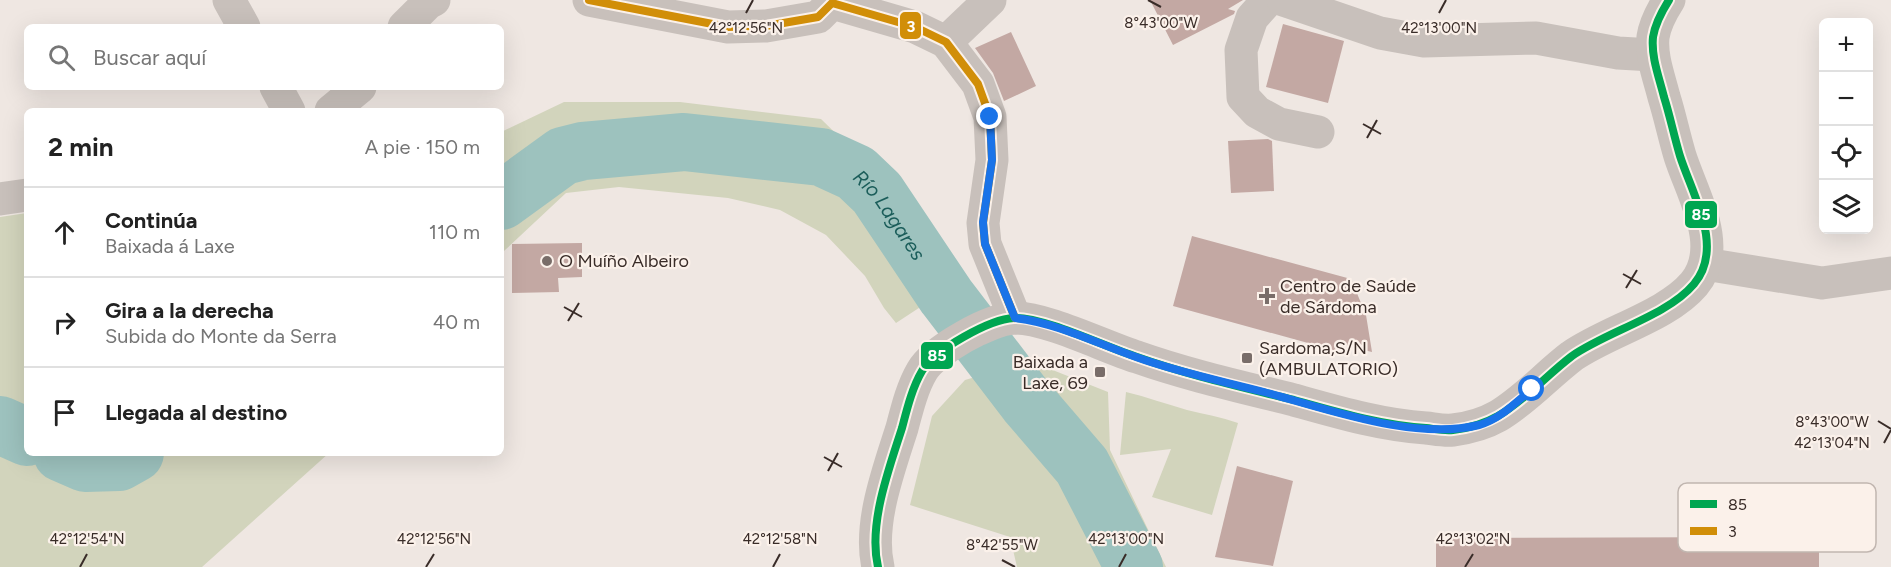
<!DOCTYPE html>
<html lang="es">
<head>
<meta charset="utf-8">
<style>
	:root { --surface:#fff; --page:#f6f6f6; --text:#222; --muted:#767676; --line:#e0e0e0 }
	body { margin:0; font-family:Figtree,sans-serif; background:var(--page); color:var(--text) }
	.controls { position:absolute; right:18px; top:18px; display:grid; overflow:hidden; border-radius:9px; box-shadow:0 6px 24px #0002 }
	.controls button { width:54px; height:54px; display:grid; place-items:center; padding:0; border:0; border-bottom:2px solid var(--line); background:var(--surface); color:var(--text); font:30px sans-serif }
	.stop { position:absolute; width:18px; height:18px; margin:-14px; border:4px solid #1a73e8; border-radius:50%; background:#fff }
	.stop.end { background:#1a73e8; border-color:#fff; box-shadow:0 2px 6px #0008 }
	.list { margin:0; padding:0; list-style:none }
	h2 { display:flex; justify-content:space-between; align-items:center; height:78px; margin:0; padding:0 24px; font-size:26px }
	h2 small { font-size:20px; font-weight:400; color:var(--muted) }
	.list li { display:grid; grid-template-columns:39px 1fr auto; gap:18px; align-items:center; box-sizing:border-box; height:90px; padding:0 24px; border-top:2px solid var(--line) }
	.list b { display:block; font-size:22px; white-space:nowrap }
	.list p { margin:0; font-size:20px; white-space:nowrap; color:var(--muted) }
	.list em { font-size:20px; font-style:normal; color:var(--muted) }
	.icon { flex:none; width:33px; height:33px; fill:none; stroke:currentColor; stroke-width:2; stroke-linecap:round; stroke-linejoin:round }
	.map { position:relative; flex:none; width:1891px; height:567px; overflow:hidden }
	.search { position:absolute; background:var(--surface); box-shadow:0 6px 24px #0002; left:24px; top:24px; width:480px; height:66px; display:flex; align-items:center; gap:15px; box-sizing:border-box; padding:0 21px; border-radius:9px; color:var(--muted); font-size:22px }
	.panel { position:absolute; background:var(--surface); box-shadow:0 6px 24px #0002; left:24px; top:108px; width:480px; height:348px; border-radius:9px }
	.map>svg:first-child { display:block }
	.green { fill:#d2d4bc }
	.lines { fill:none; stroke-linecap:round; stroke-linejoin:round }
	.river { stroke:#9dc2be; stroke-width:58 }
	.building { fill:#c3a8a3 }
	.minor { stroke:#c8c0bb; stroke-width:33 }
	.bus-1-casing { stroke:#fbf1ea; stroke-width:12 }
	.bus-2-casing { stroke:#fbf1ea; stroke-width:12 }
	.bus-1 { stroke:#00a651; stroke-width:8 }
	.bus-2 { stroke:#d18e08; stroke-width:8 }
	.route { stroke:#1a73e8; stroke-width:8 }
	.ticks { fill:none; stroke:#392c28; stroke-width:2 }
	.poi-dot { fill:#796d69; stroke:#fbf1ea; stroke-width:2 }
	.labels { text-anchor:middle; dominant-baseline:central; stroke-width:4.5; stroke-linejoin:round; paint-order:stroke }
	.poi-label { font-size:18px; fill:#392c28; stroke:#fbf1ea; text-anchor:start }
	.water-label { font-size:20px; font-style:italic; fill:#1b5d5a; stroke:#fbf1ea }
	.key { fill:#fbf1ea; stroke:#c1b6b0; stroke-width:1.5 }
	.key-label { font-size:16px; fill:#392c28 }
	.ticks-label { font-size:15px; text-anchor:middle; fill:#392c28; stroke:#fbf1ea; stroke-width:4.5; stroke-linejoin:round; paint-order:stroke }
	.line-badge { stroke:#fbf1ea; stroke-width:2 }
	.badge-label { font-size:16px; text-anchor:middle; font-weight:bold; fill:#fff }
</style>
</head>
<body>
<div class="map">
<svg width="1891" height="567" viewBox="0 0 1891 567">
	<rect width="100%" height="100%" fill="#efe7e2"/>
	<!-- green -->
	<g class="green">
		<polygon points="564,102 680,102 821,119 903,199 960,281 896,323 884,308 865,276 826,235 780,210 728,198 619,187 566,193 504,251 501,264 501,132"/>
		<polygon points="27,213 27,453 329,453 202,567 0,567 0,217"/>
		<polygon points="1030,361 1108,392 1110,450 1166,567 1017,567 1010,537 910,505 932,416 965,380"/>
		<path d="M1126 392C1147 397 1166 404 1187 410 1204 414 1221 417 1238 423L1212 515 1152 497 1171 449 1120 455Z"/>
	</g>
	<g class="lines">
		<!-- river -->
		<g class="river">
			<path id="s1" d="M501 201 563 156 583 151 684 142 821 157 856 173 877 193 946 296 1027 402 1082 466 1134 567"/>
			<polyline points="0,425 27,437"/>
			<polyline points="62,453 85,463 119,462 135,453"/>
		</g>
	</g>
	<!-- building -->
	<g class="building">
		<polygon points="1150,0 1243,0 1228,9 1235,11 1234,14 1173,45"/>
		<polygon points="1283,24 1344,41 1328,103 1266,87"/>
		<polygon points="1011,32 1036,86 1004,101 993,73 975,48"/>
		<polygon points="1268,139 1272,141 1274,191 1231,193 1228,141"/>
		<polygon points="1192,236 1351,279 1366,315 1372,352 1339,344 1337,351 1173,306"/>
		<polygon points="582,243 582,277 558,278 559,292 512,293 512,244"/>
		<polygon points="1237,466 1293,481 1273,566 1215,557"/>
		<polygon points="1819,537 1819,567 1436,567 1436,538"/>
	</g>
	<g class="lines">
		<!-- minor -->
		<g class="minor">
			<polyline points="229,0 244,27"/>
			<polyline points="589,0 728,27 766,26 818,17 832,3 915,27 946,42 978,84 990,117 992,160 983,223 985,244 1015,318"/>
			<polyline points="1268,0 1252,18 1241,50 1243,97 1257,112 1279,124 1318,132"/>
			<polyline points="1283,0 1380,33 1424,41 1536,38 1618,53 1653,55"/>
			<polyline points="404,27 428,3 434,0"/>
			<polyline points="946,42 990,0"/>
			<polyline points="276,87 289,111"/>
			<polyline points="331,111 360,87"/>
			<polyline points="0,199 27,195"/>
			<polyline points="1705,264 1822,283 1891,273"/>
			<path d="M878 567C868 524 889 469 902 428 907 409 912 388 922 371 934 350 990 319 1014 318 1045 317 1105 347 1137 357 1188 375 1242 387 1294 400 1337 412 1381 425 1426 428 1435 429 1444 431 1453 430 1469 428 1484 424 1498 416 1525 400 1547 375 1572 356 1608 331 1667 316 1694 284 1725 247 1692 194 1680 156 1674 136 1670 116 1664 97 1659 77 1651 57 1653 37 1655 24 1662 11 1669 0"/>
		</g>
		<!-- bus-1 casing -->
		<g class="bus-1-casing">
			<path id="bus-1" d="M878 567C868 524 889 469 902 428 907 409 912 388 922 371 934 350 990 319 1014 318 1045 317 1105 347 1137 357 1188 375 1242 387 1294 400 1337 412 1381 425 1426 428 1435 429 1444 431 1453 430 1469 428 1484 424 1498 416 1525 400 1547 375 1572 356 1608 331 1667 316 1694 284 1725 247 1692 194 1680 156 1674 136 1670 116 1664 97 1659 77 1651 57 1653 37 1655 24 1662 11 1669 0"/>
		</g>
		<!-- bus-2 casing -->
		<g class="bus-2-casing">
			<polyline id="bus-2" points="589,0 728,27 766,26 818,17 832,3 915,27 946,42 978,84 990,117 992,160 983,223 985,244 1015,318"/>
		</g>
		<!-- bus-1 -->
		<use href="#bus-1" class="bus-1"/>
		<!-- bus-2 -->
		<use href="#bus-2" class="bus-2"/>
	</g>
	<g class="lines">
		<!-- route -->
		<path class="route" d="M990 117 992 160 983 222 985 244 1015 318C1057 323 1096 343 1136 357 1177 372 1222 381 1264 392 1328 409 1414 441 1479 425 1499 420 1516 402 1532 389"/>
	</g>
	<!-- ticks -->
	<path class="ticks" d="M1148 0 1161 7M746 13 753 0M1439 13 1446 0M1363 124 1381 134M1367 138 1377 120M1623 274 1641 284M1626 288 1637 270M564 307 582 317M568 321 579 303M1878 421 1891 429M1884 443 1891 430M824 457 842 467M828 471 838 453M1002 560 1015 567M80 567 87 554M426 567 434 554M773 567 780 554M1119 567 1126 554M1465 567 1473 554"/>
	<!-- markers -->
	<g class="poi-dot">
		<circle cx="547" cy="261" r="6"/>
		<path d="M1264 287h6v6h6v6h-6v6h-6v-6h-6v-6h6z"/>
		<rect x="1241" y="352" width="12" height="12" rx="3"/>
		<rect x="1094" y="366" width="12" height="12" rx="3"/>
	</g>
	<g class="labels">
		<!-- poi labels -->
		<g class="poi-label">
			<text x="559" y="261">O Muíño Albeiro</text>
			<text x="1280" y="286">Centro de Saúde<tspan x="1280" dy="21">de Sárdoma</tspan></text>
			<text x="1259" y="348">Sardoma,S/N<tspan x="1259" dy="21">(AMBULATORIO)</tspan></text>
			<text x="1088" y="362" text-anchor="end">Baixada a<tspan x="1088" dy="21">Laxe, 69</tspan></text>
		</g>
		<!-- water labels -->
		<g class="water-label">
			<text stroke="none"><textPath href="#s1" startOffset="429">Río Lagares</textPath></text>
		</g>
	</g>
	<!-- legend -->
	<rect x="1678" y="483" width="198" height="69" rx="9" class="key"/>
	<rect x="1690" y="500" width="27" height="8" fill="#00a651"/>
	<rect x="1690" y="527" width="27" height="8" fill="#d18e08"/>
	<g class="key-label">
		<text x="1728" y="510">85</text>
		<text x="1728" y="537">3</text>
	</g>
	<g class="ticks-label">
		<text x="1161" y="28">8°43'00"W</text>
		<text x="746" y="33">42°12'56"N</text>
		<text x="1439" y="33">42°13'00"N</text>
		<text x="1832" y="427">8°43'00"W</text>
		<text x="1832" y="448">42°13'04"N</text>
		<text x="87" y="544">42°12'54"N</text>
		<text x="434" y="544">42°12'56"N</text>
		<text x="780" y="544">42°12'58"N</text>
		<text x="1126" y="544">42°13'00"N</text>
		<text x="1473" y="544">42°13'02"N</text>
		<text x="1002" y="550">8°42'55"W</text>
	</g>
	<g class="line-badge">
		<rect x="899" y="11" width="23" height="29" rx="6" fill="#d18e08"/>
		<rect x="1684" y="200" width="34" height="29" rx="6" fill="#00a651"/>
		<rect x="920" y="341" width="34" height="29" rx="6" fill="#00a651"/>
	</g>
	<g class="badge-label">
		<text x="911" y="32">3</text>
		<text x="1701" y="220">85</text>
		<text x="937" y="361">85</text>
	</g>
</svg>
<div class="controls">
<button>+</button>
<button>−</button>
<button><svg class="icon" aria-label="locate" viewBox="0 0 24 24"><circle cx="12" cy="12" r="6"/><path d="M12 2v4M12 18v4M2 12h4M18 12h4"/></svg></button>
<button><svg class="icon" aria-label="layers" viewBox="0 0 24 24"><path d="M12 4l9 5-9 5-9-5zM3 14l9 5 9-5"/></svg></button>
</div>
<div class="stop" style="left:1532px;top:389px"></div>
<div class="stop end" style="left:990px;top:117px"></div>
<div class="search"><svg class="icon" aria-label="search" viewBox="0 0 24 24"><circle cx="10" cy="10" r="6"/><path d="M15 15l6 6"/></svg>Buscar aquí</div>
<section class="panel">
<h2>2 min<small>A pie · 150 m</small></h2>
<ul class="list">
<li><svg class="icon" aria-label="ahead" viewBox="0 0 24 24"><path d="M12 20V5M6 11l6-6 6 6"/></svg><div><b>Continúa</b><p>Baixada á Laxe</p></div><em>110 m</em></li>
<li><svg class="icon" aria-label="right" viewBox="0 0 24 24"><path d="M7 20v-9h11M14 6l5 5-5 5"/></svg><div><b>Gira a la derecha</b><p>Subida do Monte da Serra</p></div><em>40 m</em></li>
<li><svg class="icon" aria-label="arrive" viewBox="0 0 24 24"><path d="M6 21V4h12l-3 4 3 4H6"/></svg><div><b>Llegada al destino</b></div></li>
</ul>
</section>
</div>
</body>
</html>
